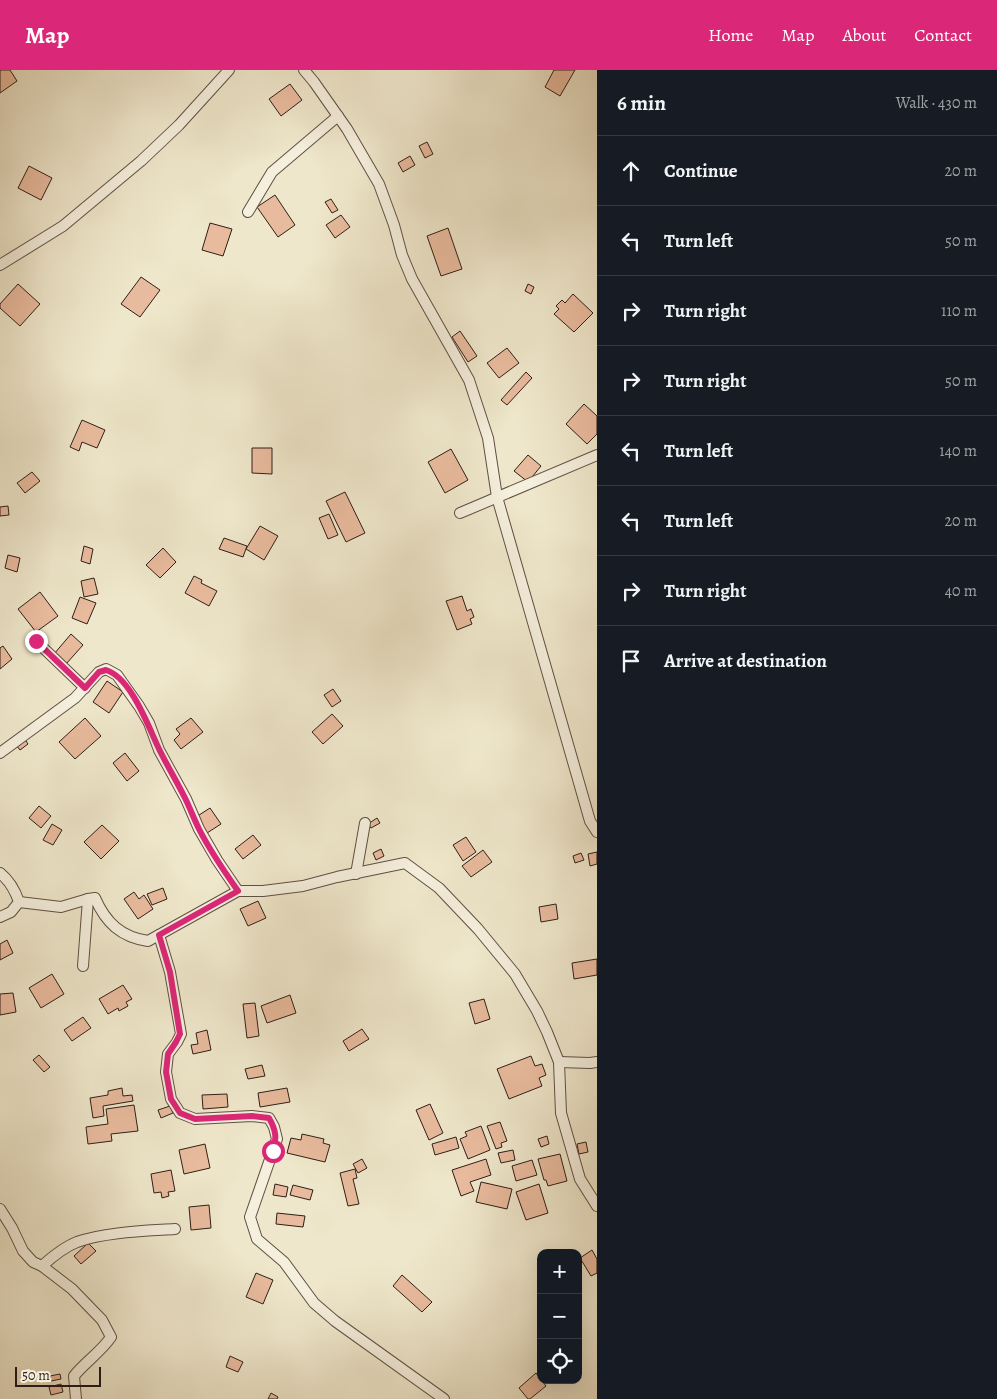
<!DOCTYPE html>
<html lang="en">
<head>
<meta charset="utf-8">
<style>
	:root { --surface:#171b24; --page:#20242c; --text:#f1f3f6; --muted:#9ea1a6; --line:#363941; --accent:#db2777 }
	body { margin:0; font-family:Alegreya,serif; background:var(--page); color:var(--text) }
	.controls { position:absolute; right:15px; bottom:15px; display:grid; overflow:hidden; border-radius:10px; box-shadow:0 5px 20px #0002 }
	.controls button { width:45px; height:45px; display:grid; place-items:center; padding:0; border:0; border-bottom:1px solid var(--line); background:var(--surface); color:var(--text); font:25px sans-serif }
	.scale { position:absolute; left:15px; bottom:12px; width:86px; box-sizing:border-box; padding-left:5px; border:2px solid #2f1e17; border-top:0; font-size:14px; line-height:18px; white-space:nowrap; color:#2f1e17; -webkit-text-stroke:4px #f5efdd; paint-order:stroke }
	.stop { position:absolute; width:15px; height:15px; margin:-11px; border:4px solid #db2777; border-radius:50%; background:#fff }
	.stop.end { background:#db2777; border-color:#fff; box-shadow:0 1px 5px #0008 }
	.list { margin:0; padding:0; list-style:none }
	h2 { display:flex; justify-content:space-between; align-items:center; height:65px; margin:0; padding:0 20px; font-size:21px }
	h2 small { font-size:16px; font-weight:400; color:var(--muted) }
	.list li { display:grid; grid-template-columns:32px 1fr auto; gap:15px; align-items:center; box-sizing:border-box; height:70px; padding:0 20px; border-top:1px solid var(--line) }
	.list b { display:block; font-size:19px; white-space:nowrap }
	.list em { font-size:16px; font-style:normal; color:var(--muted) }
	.icon { flex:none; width:28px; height:28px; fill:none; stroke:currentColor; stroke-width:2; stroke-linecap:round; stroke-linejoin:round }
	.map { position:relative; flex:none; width:597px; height:1329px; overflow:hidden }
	header { display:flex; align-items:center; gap:30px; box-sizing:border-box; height:70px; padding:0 25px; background:var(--accent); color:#fff }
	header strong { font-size:24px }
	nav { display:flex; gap:28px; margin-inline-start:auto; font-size:18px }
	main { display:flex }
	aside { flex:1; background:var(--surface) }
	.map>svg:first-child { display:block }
	.building { fill:#e9bb9e; stroke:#2f1e17 }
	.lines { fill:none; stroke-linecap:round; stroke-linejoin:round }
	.minor-casing { stroke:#5f5044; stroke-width:12 }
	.minor { stroke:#f5efdd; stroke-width:10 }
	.route { stroke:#db2777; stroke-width:6 }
</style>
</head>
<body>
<header>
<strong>Map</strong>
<nav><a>Home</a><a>Map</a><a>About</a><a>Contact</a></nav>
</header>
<main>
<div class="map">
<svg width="597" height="1329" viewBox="0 0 597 1329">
	<rect width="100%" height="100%" fill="#efe7cb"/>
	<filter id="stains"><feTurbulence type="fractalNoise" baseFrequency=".004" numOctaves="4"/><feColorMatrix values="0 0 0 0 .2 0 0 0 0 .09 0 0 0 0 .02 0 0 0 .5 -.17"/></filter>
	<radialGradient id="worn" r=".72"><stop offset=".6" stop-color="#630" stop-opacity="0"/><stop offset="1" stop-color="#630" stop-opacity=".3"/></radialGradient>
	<!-- building -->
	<g class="building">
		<polygon points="0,0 10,0 17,11 0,23"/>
		<polygon points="554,0 575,0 560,26 545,17"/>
		<polygon points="290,14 302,30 281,46 269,29"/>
		<polygon points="427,72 433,84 425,88 419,76"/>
		<polygon points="410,86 415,95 403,102 398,93"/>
		<polygon points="29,96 52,108 41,130 18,118"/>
		<polygon points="275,125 295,155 278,167 257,137"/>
		<polygon points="331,129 338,140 332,143 325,132"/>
		<polygon points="341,145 350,157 335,168 326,155"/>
		<polygon points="210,153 232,159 223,186 202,180"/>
		<polygon points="448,158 462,199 441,206 427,166"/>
		<polygon points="141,207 160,220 140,247 121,234"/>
		<polygon points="18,214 40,234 20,256 0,238 0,234"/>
		<polygon points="528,214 534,217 531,224 525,221"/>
		<polygon points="573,224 593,243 574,262 554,244 559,239 556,236 562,230 565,233"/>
		<polygon points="460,261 477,286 468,292 452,267"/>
		<polygon points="507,278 519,293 499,308 487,293"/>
		<polygon points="526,302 532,308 507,335 501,330"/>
		<polygon points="584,334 597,346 597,364 587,374 566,354"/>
		<polygon points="82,350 105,360 97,378 82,372 79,381 70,377"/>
		<polygon points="252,378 272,378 272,404 252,403"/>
		<polygon points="451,379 468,410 445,423 428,392"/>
		<polygon points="528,385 541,396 528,412 514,401"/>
		<polygon points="32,402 40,411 25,423 17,413"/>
		<polygon points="345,422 365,463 346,472 326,431"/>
		<polygon points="8,436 9,445 0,446 0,437"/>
		<polygon points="329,444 338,465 328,469 319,448"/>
		<polygon points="260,456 278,466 264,490 246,479"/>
		<polygon points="224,468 247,476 243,487 219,479"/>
		<polygon points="84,476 93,479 90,494 81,491"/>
		<polygon points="163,478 176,492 160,508 146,495"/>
		<polygon points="8,485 20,488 17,502 5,498"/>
		<polygon points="194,506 202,510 201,513 217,521 209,536 185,523"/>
		<polygon points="94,508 98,524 84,527 81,511"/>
		<polygon points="40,522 58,546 36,562 18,539"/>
		<polygon points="462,526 467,541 471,539 474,547 470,549 472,554 457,560 446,531"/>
		<polygon points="80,527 96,533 87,554 72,548"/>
		<polygon points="71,564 83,575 66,594 54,584"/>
		<polygon points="3,576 12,589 0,599 0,578"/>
		<polygon points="107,611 123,622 109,643 93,632"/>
		<polygon points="333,619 341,631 332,637 324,625"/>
		<polygon points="332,644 343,656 323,674 312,662"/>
		<polygon points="85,648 101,666 75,689 59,672"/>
		<polygon points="191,648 203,662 181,679 174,670 180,664 176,659"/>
		<polygon points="24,668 28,674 20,680 16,675"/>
		<polygon points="125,683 139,701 127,711 113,693"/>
		<polygon points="39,736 51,746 41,758 29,748"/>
		<polygon points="210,738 221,754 207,763 196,747"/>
		<polygon points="377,748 380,753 371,758 368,754"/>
		<polygon points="52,754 62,760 53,775 43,770"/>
		<polygon points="102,755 119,771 101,789 84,772"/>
		<polygon points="253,765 261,775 243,789 235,779"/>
		<polygon points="466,767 476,782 463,791 453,775"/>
		<polygon points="381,779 384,786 376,790 373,783"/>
		<polygon points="483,780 492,792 471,807 462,796"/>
		<polygon points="597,782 597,794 590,796 588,784"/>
		<polygon points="581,783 584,790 575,793 573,786"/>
		<polygon points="163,818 167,829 152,835 147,824"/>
		<polygon points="134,822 139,829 144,825 153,839 138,849 124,829"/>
		<polygon points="258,831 266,848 248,856 240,839"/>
		<polygon points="556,834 558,849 541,852 539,837"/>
		<polygon points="7,870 13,883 0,890 0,874"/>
		<polygon points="597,889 597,905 574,909 572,893"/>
		<polygon points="52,904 64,924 41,938 29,918"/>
		<polygon points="123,915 132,929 126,932 128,936 119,941 118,938 108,944 99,929"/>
		<polygon points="13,923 16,942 0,945 0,924"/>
		<polygon points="290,925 296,943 267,953 261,936"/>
		<polygon points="484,929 490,949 475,954 469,933"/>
		<polygon points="255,933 259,966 247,968 243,934"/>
		<polygon points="83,947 91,958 72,971 64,960"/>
		<polygon points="362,959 369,969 349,981 343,971"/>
		<polygon points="207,960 211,980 193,984 191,975 198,974 196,963"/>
		<polygon points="39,985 50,997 44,1002 33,990"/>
		<polygon points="531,986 535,996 542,994 546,1005 539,1008 542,1016 509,1029 497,999"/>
		<polygon points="262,995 265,1006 248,1009 245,999"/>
		<polygon points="122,1018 123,1026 132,1025 133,1031 103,1036 104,1046 93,1048 90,1028 108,1025 108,1021"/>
		<polygon points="287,1018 290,1032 260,1037 258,1023"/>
		<polygon points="227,1024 228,1037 203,1039 202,1025"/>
		<polygon points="430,1034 443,1063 429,1070 416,1040"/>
		<polygon points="134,1035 138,1061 111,1064 112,1071 88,1074 86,1057 108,1054 106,1039"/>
		<polygon points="170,1036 173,1043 161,1048 158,1040"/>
		<polygon points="500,1052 507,1071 501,1073 502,1077 496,1079 487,1056"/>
		<polygon points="481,1056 490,1080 468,1089 460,1069 467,1066 465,1062"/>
		<polygon points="302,1064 324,1069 323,1073 330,1075 325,1092 287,1083 291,1068 301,1070"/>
		<polygon points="547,1066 549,1074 541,1077 538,1069"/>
		<polygon points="456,1067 459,1078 435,1085 432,1074"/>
		<polygon points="586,1072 588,1082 579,1084 577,1074"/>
		<polygon points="205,1074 210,1098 184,1104 179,1080"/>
		<polygon points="513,1080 515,1090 501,1093 498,1083"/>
		<polygon points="560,1084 567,1111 548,1116 546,1110 544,1110 538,1089"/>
		<polygon points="362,1089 367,1098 358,1103 353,1094"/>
		<polygon points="486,1089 491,1105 470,1112 474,1121 461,1126 452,1100"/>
		<polygon points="532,1090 537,1105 516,1111 512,1096"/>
		<polygon points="355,1099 357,1108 353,1109 359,1134 348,1136 340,1103"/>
		<polygon points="171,1100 175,1121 168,1122 169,1126 162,1128 161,1122 154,1123 151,1104"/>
		<polygon points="481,1112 512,1119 507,1139 476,1132"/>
		<polygon points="275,1114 288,1117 286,1127 273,1125"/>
		<polygon points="539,1114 548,1143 526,1150 516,1122"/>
		<polygon points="293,1115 313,1120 310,1130 290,1125"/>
		<polygon points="209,1135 211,1158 191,1160 189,1137"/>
		<polygon points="277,1143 305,1146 303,1157 276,1154"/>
		<polygon points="88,1173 96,1181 81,1194 74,1186"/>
		<polygon points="592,1180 597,1189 597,1203 591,1206 580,1188"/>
		<polygon points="256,1203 273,1210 263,1234 246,1227"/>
		<polygon points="402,1205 432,1232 422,1242 393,1216"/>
		<polygon points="230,1286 243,1292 238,1302 226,1297"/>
		<polygon points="536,1303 546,1316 530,1329 528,1329 519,1318"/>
		<polygon points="60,1304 61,1309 51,1311 50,1306"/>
		<polygon points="61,1314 63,1322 51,1325 49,1317"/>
		<polygon points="271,1323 278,1327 277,1329 268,1329"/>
	</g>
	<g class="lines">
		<!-- minor casing -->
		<g class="minor-casing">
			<g id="minor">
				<polyline points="304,0 314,12 347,59 379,114 394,155 402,185 412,209 469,310 488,368 497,427 590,751 597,762"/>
				<polyline points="248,142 272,102 338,46"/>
				<polyline points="0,195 63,156 141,91 179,55 229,0"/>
				<polyline points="460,443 597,385"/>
				<polyline points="36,571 85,618"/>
				<polyline points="0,683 75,628 99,602 106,599 117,605 139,636 149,653 159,680 186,729 199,759 217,790 238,821"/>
				<path d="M0 803C10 811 15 820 19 832L11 842 0 847"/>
				<polyline points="356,804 365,753"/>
				<polyline points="19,832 61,837 88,829"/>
				<polyline points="159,865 170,902 181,964 177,972 168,984 166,1002 171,1029 180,1043 195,1049 252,1046 269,1048 274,1057 277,1069 250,1147 257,1169 284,1192 314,1233 335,1251 444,1329"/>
				<path d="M83 896 88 829 95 828C106 853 121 867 148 871L238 821H263L303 816 337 807 405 793 439 818 478 859 515 904 537 941 547 962 559 992 561 1043 580 1109 597 1136"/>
				<polyline points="559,992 590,993 597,992"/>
				<path d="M0 1139 12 1158 23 1181 33 1192 42 1196 72 1219 102 1250 111 1267C101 1282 85 1292 74 1306L76 1329"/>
				<path d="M42 1196C52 1187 64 1177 77 1172 105 1162 146 1161 175 1159"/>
			</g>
		</g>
		<!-- minor -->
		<use href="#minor" class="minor"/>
	</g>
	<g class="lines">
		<!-- route -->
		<path class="route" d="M36 571 85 618 99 602 106 600C132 608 149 659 160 681 168 697 177 712 185 728 190 738 194 749 199 759 210 781 224 801 238 821L159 865 170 902 180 964 176 972 168 984 166 1002 171 1029 180 1043 195 1049 252 1046 269 1048C276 1060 277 1068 273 1081"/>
	</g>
	<rect width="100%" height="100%" filter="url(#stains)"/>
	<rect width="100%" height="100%" fill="url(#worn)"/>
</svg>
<div class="controls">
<button>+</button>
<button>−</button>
<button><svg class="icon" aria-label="locate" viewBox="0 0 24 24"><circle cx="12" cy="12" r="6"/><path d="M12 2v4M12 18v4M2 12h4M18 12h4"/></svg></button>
</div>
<div class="scale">50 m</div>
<div class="stop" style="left:273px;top:1081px"></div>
<div class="stop end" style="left:36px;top:571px"></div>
</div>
<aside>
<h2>6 min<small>Walk · 430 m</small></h2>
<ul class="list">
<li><svg class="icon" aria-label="ahead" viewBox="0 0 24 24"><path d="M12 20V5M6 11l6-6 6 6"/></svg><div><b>Continue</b></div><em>20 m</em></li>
<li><svg class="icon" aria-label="left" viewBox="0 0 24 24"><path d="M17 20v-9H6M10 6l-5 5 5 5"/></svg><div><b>Turn left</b></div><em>50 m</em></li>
<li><svg class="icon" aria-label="right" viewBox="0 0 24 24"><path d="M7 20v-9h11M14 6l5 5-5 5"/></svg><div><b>Turn right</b></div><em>110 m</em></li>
<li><svg class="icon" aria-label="right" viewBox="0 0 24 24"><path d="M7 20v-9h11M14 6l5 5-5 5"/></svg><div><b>Turn right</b></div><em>50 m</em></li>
<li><svg class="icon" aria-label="left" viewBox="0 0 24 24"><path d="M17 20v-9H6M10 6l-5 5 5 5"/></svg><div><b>Turn left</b></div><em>140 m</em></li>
<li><svg class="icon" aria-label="left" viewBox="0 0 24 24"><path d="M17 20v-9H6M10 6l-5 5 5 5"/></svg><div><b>Turn left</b></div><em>20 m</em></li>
<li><svg class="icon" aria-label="right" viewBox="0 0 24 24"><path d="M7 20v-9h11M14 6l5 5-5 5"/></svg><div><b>Turn right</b></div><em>40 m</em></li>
<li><svg class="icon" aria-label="arrive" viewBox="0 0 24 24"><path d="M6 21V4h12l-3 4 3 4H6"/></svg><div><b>Arrive at destination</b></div></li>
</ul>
</aside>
</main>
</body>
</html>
